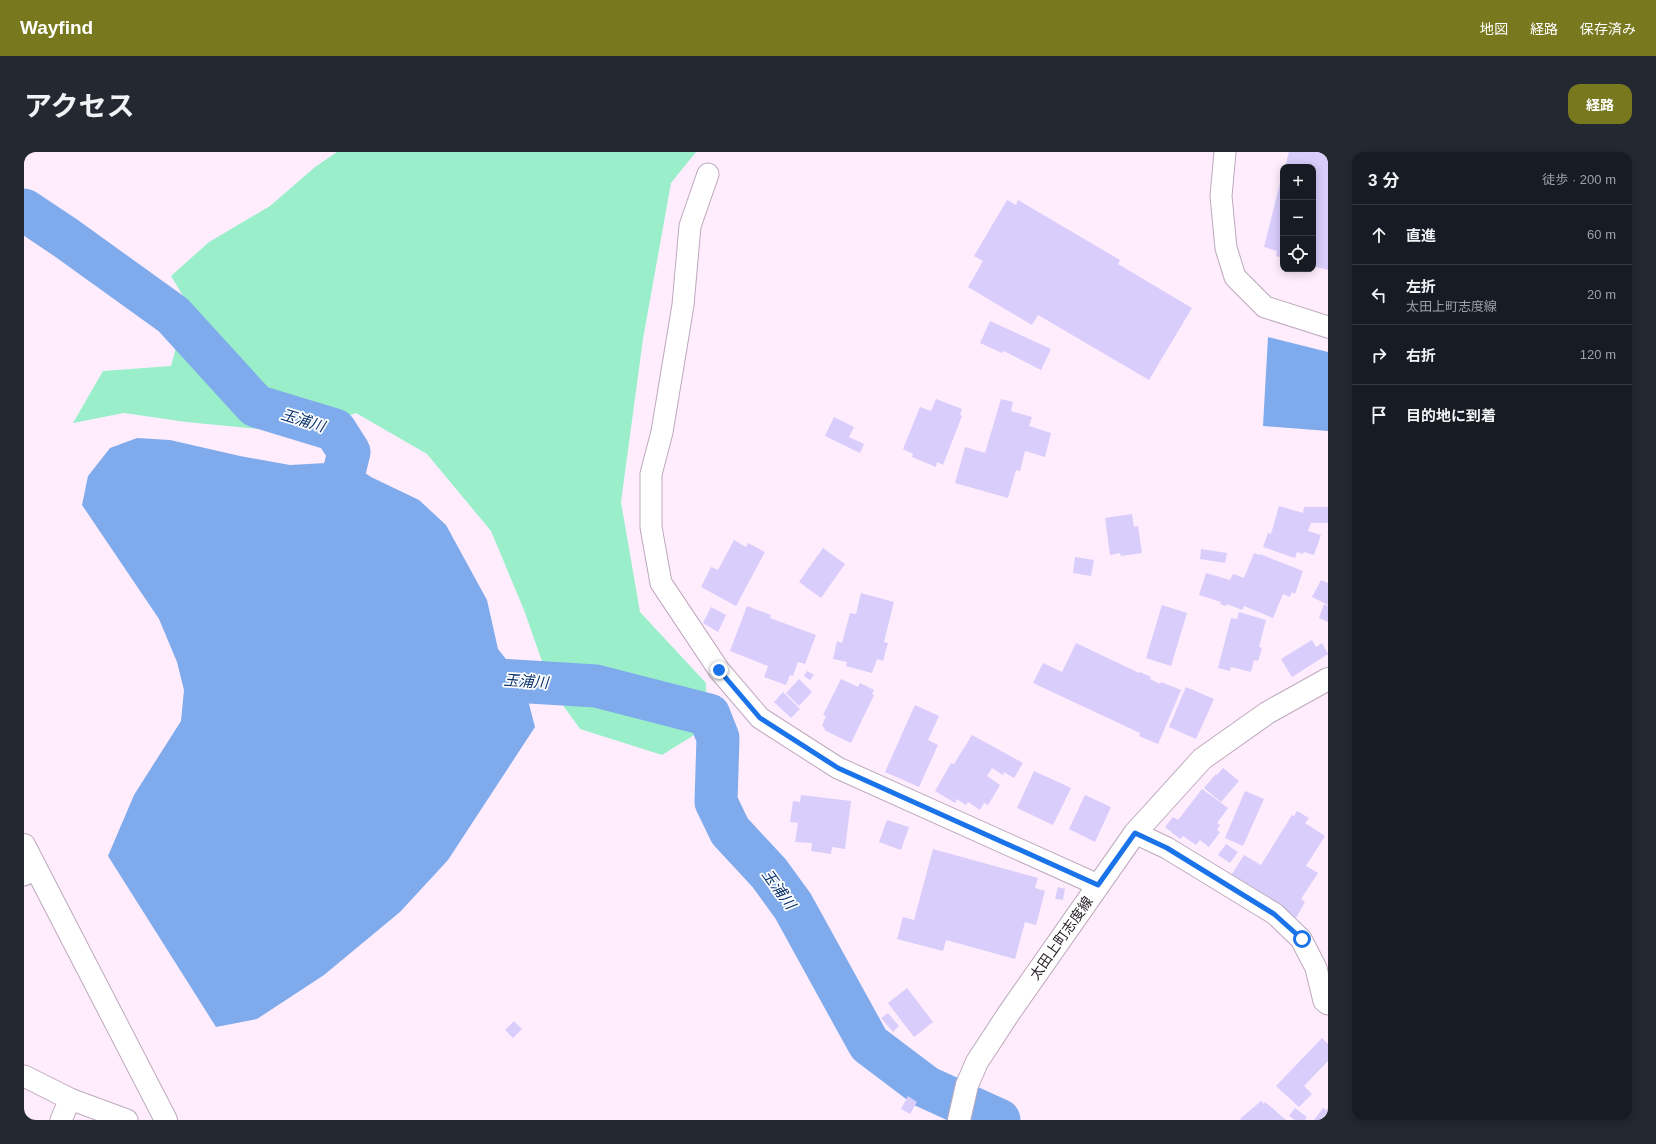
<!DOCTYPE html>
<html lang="ja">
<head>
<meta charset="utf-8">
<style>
	:root { --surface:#171b24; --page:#242831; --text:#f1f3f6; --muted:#9ea1a6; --line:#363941; --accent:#78781f }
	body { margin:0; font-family:Arial,"Noto Sans JP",sans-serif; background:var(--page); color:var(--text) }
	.controls { position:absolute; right:12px; top:12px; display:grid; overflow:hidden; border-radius:8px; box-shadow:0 2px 10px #0003 }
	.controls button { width:36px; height:36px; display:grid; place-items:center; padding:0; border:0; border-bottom:1px solid var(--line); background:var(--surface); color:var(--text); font:20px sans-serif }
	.stop { position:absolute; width:12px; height:12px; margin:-9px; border:3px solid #1a73e8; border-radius:50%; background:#fff }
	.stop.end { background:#1a73e8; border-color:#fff; box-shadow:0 1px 4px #0008 }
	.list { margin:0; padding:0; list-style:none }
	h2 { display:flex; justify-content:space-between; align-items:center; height:52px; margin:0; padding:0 16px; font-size:17px }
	h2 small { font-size:13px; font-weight:400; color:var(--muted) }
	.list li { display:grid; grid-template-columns:26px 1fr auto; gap:12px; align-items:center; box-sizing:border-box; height:60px; padding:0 16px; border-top:1px solid var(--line) }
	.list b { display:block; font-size:15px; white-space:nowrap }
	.list p { margin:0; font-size:13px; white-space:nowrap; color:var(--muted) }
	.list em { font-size:13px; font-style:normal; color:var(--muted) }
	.icon { flex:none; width:22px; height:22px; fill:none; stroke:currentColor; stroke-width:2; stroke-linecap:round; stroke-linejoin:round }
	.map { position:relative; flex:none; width:1304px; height:968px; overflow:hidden; border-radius:12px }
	header { display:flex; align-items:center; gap:24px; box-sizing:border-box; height:56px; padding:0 20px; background:var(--accent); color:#fff }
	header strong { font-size:19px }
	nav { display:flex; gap:22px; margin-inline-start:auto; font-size:14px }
	.intro { display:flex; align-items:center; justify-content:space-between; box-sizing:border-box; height:96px; padding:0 24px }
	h1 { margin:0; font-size:28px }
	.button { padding:10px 18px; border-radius:12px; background:var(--accent); color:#fff; font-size:14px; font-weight:700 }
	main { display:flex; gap:24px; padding:0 24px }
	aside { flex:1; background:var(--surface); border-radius:12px; box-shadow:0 2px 10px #0003 }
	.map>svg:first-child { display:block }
	.green { fill:#9aefca }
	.water { fill:#7fabec }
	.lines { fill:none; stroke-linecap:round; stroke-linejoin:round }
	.river { stroke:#7fabec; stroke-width:43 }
	.building { fill:#d8cdfb }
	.minor-casing { stroke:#bda9bd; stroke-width:23 }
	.tertiary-casing { stroke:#bda9bd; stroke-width:24 }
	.secondary-casing { stroke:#bda9bd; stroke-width:24 }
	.minor { stroke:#fff; stroke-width:21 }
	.tertiary { stroke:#fff; stroke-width:22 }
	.secondary { stroke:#fff; stroke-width:22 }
	.route { stroke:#1a73e8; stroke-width:5 }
	.labels { text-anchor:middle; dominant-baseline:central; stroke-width:3.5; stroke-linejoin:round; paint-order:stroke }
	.street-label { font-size:14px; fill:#282128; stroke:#fff }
	.water-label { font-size:15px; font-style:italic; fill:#0b346d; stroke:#fff }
</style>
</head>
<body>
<header>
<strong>Wayfind</strong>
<nav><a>地図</a><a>経路</a><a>保存済み</a></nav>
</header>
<div class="intro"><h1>アクセス</h1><a class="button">経路</a></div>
<main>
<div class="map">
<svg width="1304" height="968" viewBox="0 0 1304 968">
	<rect width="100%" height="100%" fill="#ffedfe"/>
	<!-- green -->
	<polygon class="green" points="313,0 672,0 647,31 619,187 597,350 616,460 682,531 683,575 638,603 556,577 528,538 500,458 467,379 403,302 332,261 275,281 162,270 100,261 49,271 79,219 147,214 164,152 147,124 185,90 246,54 291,15"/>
	<!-- water -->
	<g class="water">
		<polygon points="1244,185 1304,200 1304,279 1239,274"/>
		<polygon points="113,286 146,288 216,304 266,313 302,311 325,300 335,317 347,325 395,348 422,373 463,448 474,497 499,529 511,575 424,708 376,760 300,823 233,867 192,875 84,704 110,643 157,569 160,538 153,510 135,467 58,353 64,324 86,296"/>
	</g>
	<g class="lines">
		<!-- river -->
		<g class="river">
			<polyline points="0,58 42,86 149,163 232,254 311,278 325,300 314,345 320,357"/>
			<polyline points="447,508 474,528 572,534 685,563 694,586 692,650 706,679 745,721 769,754 845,892 902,935 975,968"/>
		</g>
	</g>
	<!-- building -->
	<g class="building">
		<polygon points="1265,0 1304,0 1304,118 1289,114 1289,15 1261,15"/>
		<polygon points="1258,23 1259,23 1259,106 1252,104 1253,99 1240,95"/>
		<polygon points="983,48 992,53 994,48 1096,108 1094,112 1168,156 1125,228 1014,163 1008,173 944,135 959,109 950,104"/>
		<polygon points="966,169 1027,197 1017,218 980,199 978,201 956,191"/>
		<polygon points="912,247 938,257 936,263 938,264 919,313 913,310 912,315 888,305 889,302 879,297 896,255 907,259"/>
		<polygon points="977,247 989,250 987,259 1008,265 1005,274 1027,281 1021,305 1001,299 996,319 992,318 984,346 931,331 941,295 961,301"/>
		<polygon points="810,265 830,275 825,285 840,292 836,301 801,284"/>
		<polygon points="1255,354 1279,361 1280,355 1304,355 1304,371 1287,371 1284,379 1297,383 1290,403 1280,400 1279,402 1273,400 1271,406 1239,395 1244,381 1247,382"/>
		<polygon points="1108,362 1110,375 1114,374 1118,401 1097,404 1096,401 1086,403 1081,366"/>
		<polygon points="710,388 722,395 724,391 741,400 712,454 677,435 687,415 694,418"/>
		<polygon points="799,396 821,412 797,446 775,430"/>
		<polygon points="1177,397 1203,401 1201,411 1176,407"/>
		<polygon points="1230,401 1235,403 1236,402 1279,419 1271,442 1268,440 1266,445 1259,442 1249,466 1220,454 1218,458 1203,452 1202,454 1196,452 1197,450 1175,443 1182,421 1206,428 1209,422 1220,426"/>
		<polygon points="1051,405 1070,408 1067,424 1049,421"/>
		<polygon points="1297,428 1304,431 1304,453 1288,445"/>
		<polygon points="837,441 870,450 860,490 864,491 859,509 853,507 848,521 822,514 823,510 809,507 813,489 818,491 826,461 832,462"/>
		<polygon points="1300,452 1304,454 1304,470 1295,466"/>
		<polygon points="1138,453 1163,461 1147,514 1122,506"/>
		<polygon points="723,454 747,463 746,466 792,483 781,512 774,510 769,524 766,523 762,533 740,525 744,514 706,499"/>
		<polygon points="687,455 702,463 694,480 679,471"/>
		<polygon points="1215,460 1242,468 1235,495 1238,496 1234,509 1230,508 1227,520 1207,515 1206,519 1194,516 1207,466 1213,467"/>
		<polygon points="1288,488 1292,495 1298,491 1304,502 1268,525 1257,507"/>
		<polygon points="1052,491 1115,521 1116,520 1127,525 1126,527 1136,532 1137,530 1157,538 1134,592 1115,584 1116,581 1009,531 1019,511 1038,520"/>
		<polygon points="783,519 790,523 786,528 780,524"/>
		<polygon points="775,527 788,540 775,554 762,541"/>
		<polygon points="817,527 834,535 836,531 850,538 848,542 850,543 827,591 800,578 801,576 798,574 802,564 799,563"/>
		<polygon points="1162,535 1190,547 1172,587 1145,575"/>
		<polygon points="759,540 776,557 767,566 750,550"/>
		<polygon points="891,553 915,564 904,588 914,593 895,635 861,620"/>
		<polygon points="948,583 999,611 990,626 980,620 979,623 968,616 963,624 976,633 964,653 960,651 956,658 944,650 942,653 933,647 931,651 911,639 927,611 930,612"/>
		<polygon points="1199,616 1215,629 1197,650 1180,636 1192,622 1193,623"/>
		<polygon points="1010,619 1047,636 1029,673 993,656"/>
		<polygon points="1178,637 1204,656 1193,671 1196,673 1193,678 1196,680 1185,695 1176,688 1172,693 1159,684 1156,687 1141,675 1149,665 1154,668"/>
		<polygon points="1221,639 1240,647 1219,694 1201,686"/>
		<polygon points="777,643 827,649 821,697 808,695 807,702 787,699 788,691 771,690 774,671 766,670 769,649 776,650"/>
		<polygon points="1061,643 1087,655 1071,690 1045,677"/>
		<polygon points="1273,659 1285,666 1281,671 1301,684 1282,714 1294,721 1277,747 1281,750 1272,766 1206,725 1220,703 1237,713 1268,663 1270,664"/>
		<polygon points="863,668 885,675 877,698 855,690"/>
		<polygon points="1202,692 1214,700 1206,711 1194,703"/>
		<polygon points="909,697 1014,726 1011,736 1021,739 1012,773 1001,770 991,807 922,788 919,799 873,787 879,765 890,768"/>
		<polygon points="1034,735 1041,737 1039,748 1031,747"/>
		<polygon points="883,836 909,870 890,885 864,851"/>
		<polygon points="864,861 875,874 869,880 857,866"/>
		<polygon points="490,869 498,877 489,886 481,878"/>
		<polygon points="1298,886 1304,892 1304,909 1280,934 1288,942 1275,955 1252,934"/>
		<polygon points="884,944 893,950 886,962 877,957"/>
		<polygon points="1237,949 1240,952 1241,950 1262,968 1217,968 1216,967"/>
		<polygon points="1271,956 1283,965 1281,968 1271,968 1265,964"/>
		<polygon points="1299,956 1304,959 1304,968 1290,968"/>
	</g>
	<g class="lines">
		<!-- minor casing -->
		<g class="minor-casing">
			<g id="minor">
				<polyline points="1201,0 1197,44 1202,96 1211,125 1241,155 1304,175"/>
				<polyline points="684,22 666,74 659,153 638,280 627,322 627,375 637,431 695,518 736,566 814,616 1074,733"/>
				<polyline points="1111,681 1143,696 1251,762 1277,787 1292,816 1300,849 1304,852"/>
				<polyline points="0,723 8,708"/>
				<polyline points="0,924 46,947 103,968"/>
				<polyline points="37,968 46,947"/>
			</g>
		</g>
		<!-- tertiary casing -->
		<g class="tertiary-casing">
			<polyline id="tertiary" points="0,693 142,968"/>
		</g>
		<!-- secondary casing -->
		<g class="secondary-casing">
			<polyline id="secondary" points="935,968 943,933 953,910 985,861 1111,681 1178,607 1243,561 1304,527"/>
		</g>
		<!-- minor -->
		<use href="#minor" class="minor"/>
		<!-- tertiary -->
		<use href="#tertiary" class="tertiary"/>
		<!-- secondary -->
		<use href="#secondary" class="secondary"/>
	</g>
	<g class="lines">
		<!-- route -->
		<polyline class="route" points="695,518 736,566 814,616 1074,733 1111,681 1143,696 1250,762 1278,787"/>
	</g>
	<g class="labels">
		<!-- street labels -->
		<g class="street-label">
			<text transform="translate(1037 786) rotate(-55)">太田上町志度線</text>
		</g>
		<!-- water labels -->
		<g class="water-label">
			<text transform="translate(279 268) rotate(17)">玉浦川</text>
			<text transform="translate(502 529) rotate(4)">玉浦川</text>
			<text transform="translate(755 737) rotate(54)">玉浦川</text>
		</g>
	</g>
</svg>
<div class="controls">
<button>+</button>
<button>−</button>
<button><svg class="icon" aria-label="locate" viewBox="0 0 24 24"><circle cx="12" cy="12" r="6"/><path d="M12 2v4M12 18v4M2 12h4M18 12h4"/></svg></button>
</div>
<div class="stop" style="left:1278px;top:787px"></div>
<div class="stop end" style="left:695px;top:518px"></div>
</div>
<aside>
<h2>3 分<small>徒歩 · 200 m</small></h2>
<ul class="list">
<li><svg class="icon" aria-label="ahead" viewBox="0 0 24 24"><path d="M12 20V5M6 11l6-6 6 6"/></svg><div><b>直進</b></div><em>60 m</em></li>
<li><svg class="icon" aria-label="left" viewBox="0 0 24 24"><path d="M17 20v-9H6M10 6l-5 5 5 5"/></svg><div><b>左折</b><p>太田上町志度線</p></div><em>20 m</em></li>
<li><svg class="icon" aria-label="right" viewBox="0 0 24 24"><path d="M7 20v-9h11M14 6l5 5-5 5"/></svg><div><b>右折</b></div><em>120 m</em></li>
<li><svg class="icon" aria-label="arrive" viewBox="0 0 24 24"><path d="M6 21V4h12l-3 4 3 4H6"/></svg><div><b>目的地に到着</b></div></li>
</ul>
</aside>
</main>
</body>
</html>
